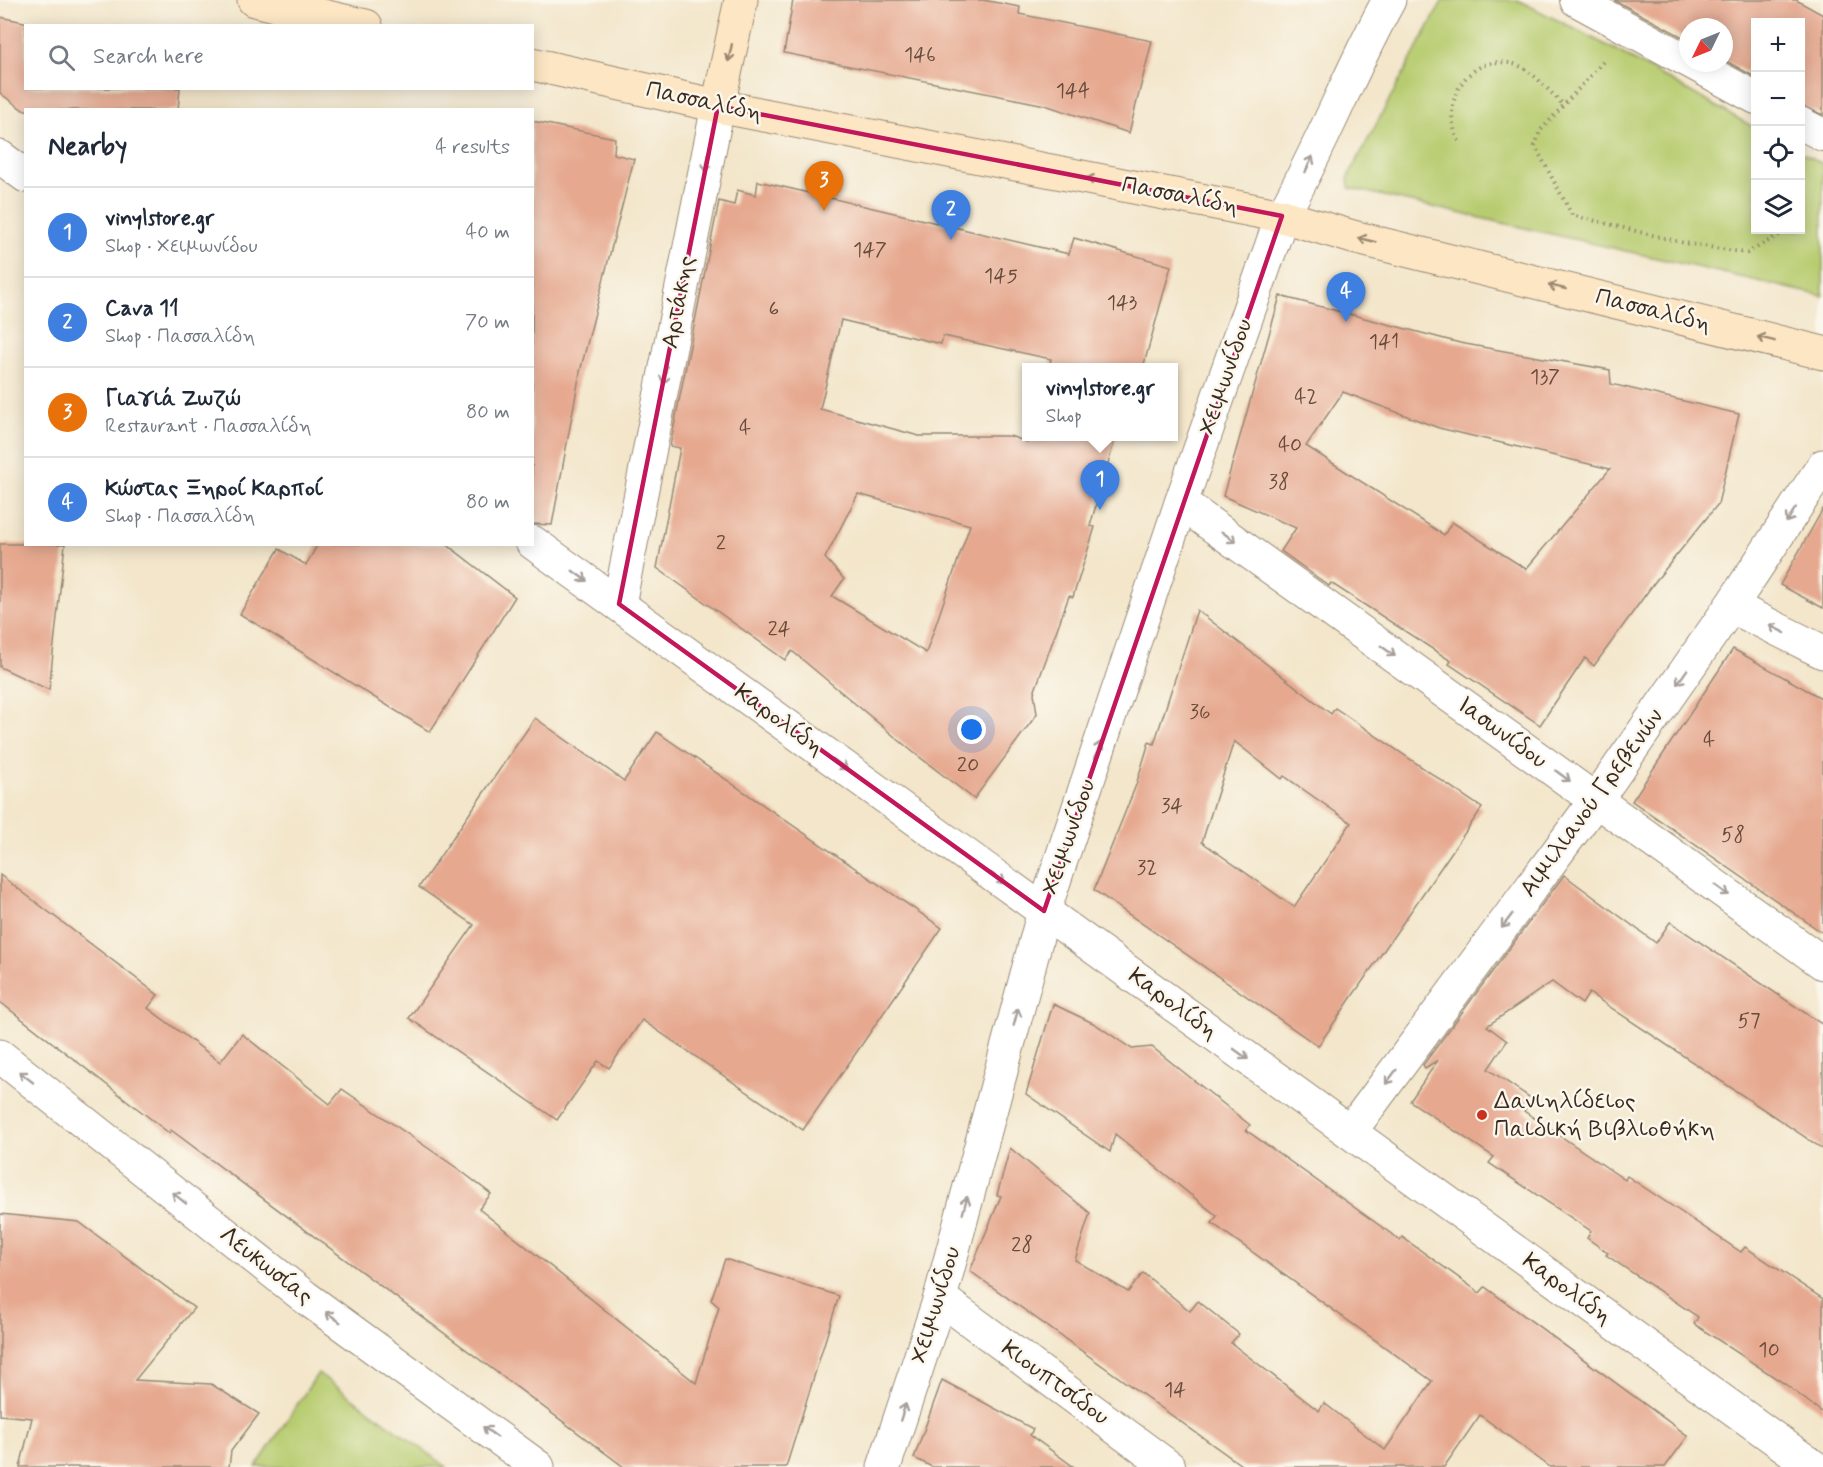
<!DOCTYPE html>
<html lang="en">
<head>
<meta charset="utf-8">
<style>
	:root { --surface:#fff; --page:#f2f2f3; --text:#1f2937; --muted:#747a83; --line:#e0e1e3; --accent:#c8321e }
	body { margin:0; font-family:Mynerve,sans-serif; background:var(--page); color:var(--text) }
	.controls { position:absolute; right:18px; top:18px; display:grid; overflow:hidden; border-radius:0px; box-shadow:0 3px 15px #0003 }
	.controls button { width:54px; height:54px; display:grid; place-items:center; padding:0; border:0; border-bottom:2px solid var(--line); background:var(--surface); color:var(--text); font:30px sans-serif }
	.compass { position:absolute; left:1679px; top:18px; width:54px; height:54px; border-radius:50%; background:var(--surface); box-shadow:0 3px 15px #0003; rotate:227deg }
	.you { position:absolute; left:972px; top:730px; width:21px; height:21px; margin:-15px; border:4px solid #fff; border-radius:50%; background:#1a73e8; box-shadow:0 0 0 9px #1a73e833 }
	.badge { display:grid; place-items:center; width:39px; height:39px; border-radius:50%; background:var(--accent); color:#fff; font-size:20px; font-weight:700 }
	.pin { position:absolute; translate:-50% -50px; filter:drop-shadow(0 2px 3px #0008) }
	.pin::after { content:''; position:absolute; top:32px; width:21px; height:18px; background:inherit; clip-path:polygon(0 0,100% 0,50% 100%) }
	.popup { position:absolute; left:1022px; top:363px; width:156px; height:78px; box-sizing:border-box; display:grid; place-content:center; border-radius:0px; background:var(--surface); filter:drop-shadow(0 2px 4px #0005); font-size:20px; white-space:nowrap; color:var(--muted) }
	.popup b { font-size:22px; color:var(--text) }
	.popup::after { content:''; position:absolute; left:50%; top:100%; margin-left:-12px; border:12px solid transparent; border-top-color:var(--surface) }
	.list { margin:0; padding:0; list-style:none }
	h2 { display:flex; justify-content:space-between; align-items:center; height:78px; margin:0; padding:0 24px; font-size:26px }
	h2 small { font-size:20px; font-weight:400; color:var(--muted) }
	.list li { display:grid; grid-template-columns:39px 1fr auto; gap:18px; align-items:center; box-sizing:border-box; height:90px; padding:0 24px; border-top:2px solid var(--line) }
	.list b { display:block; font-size:22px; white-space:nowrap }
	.list p { margin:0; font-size:20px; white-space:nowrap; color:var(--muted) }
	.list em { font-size:20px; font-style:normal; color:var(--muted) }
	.icon { flex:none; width:33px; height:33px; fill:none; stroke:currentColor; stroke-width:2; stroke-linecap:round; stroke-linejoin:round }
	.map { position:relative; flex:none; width:1823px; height:1467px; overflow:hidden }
	.search { position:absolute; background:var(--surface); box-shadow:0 3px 15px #0003; left:24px; top:24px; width:510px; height:66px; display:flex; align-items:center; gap:15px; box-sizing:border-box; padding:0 21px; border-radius:0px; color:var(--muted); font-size:22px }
	.panel { position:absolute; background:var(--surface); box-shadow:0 3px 15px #0003; left:24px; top:108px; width:510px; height:438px; border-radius:0px }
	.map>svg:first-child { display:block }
	.green { fill:#b7cc70; stroke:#797b47; stroke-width:1.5 }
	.building { fill:#e6a990; fill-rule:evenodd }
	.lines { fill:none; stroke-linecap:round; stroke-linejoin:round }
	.pedestrian-casing { stroke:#978874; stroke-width:34 }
	.minor-casing { stroke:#978874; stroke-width:35 }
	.tertiary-casing { stroke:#978874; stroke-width:35 }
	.secondary-casing { stroke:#978874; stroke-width:35 }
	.path { stroke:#978874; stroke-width:4; stroke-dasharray:1.5 4.5; stroke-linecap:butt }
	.pedestrian { stroke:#fff; stroke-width:32 }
	.minor { stroke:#fff; stroke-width:33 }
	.tertiary { stroke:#fff; stroke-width:33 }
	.secondary { stroke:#fce6c4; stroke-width:33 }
	.oneway { stroke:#9c8871 }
	.oneway2 { stroke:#a79f9a }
	.marked { fill:none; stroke:#c2185b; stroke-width:4.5; stroke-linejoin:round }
	.poi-dot { fill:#c8321e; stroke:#fbf7ec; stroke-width:2 }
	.labels { text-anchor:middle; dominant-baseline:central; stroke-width:5; stroke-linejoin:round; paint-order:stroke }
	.number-label { font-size:21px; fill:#664a3a }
	.street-label { font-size:24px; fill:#3b2a1e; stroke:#fbf7ec }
	.poi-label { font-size:24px; fill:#3b2a1e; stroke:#fbf7ec; text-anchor:start }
</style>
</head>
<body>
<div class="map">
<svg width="1823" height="1467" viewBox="0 0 1823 1467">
	<rect width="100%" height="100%" fill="#fbf7ec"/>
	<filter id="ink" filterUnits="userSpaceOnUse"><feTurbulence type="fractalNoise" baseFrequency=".0167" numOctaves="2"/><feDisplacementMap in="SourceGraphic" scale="12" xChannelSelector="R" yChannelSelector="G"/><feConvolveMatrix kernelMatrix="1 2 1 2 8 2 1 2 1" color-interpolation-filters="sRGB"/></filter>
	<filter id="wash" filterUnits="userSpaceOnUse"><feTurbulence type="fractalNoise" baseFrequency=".008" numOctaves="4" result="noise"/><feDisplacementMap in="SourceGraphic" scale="24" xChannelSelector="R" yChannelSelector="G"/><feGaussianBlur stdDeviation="1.35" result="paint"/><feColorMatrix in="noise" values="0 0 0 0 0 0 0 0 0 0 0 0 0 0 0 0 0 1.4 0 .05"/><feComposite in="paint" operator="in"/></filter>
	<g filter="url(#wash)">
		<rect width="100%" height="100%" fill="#f3e6cb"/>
		<!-- green -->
		<g class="green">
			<polygon points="1443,0 1518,0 1614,49 1755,128 1756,230 1800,230 1801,152 1823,164 1823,296 1349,188 1348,177"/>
			<polygon points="318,1373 447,1467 256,1467"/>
		</g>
		<g id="blocks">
			<!-- building -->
			<g class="building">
				<polygon points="793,0 983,0 1020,7 1019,14 1152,41 1129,133 1045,105 784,53"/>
				<polygon points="1614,0 1796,0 1823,15 1823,115 1800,105 1800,22 1755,22 1755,77 1724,60 1724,27 1688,27 1688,40"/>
				<polygon points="0,17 43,26 26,26 26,88 180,88 178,110 23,110 0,93"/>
				<polygon points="532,121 615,138 614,154 634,159 580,372 552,525 532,524"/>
				<path d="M758 181 1069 254 1074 238 1171 266 1143 368H1049L1051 359 943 336 941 344 841 320 820 409 919 436H1010L1027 442 1029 436H1116L1090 526 1095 527 1073 597 1069 596 1034 693 1037 714 974 799 913 752 792 651 785 660 657 568 680 448 670 446 719 201 734 205 737 190 756 195ZM858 494 970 525 926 653 832 596 844 579 825 558Z"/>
				<path d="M1280 296 1460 343 1610 370 1611 384 1739 414 1718 504 1654 583 1594 666 1585 658 1540 725 1449 664 1451 661 1331 583 1329 586 1281 551 1296 528 1223 496ZM1343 392 1439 428 1610 469 1526 569 1452 522 1444 535 1306 446Z"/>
				<polygon points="1823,509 1823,608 1780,585"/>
				<polygon points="0,544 65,544 49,690 0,667"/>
				<polygon points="318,544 446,544 515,597 430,732 240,614 279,549 306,565"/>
				<path d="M1197 610 1331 714 1335 708 1482 808 1318 1046 1094 890 1136 785 1149 742 1154 744ZM1234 741 1282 779 1284 776 1351 823 1294 907 1202 842Z"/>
				<polygon points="1733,649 1823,699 1823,933 1632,801"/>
				<polygon points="535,718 624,781 657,732 942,928 803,1130 642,1020 609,1068 598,1061 557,1120 409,1018 474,925 419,887"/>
				<polygon points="0,875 158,995 148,1008 220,1062 242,1034 330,1104 342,1089 457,1168 491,1194 479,1209 696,1383 719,1307 711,1300 725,1259 839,1296 786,1467 624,1467 171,1130 169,1133 0,1002"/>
				<polygon points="1564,875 1656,943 1670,922 1823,1025 1823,1149 1589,993 1582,1004 1552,982 1487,1026 1507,1041 1488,1069 1532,1099 1524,1111 1625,1180 1627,1176 1741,1252 1745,1247 1823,1299 1823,1413 1785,1384 1694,1324 1698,1317 1606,1255 1608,1253 1587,1238 1591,1231 1489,1163 1494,1157 1410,1101 1438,1060 1425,1068 1423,1065"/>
				<polygon points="1053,1004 1095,1024 1132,1049 1152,1047 1250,1125 1246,1130 1400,1240 1402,1237 1480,1293 1485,1287 1688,1436 1665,1467 1550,1467 1480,1415 1444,1467 1244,1467 970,1271 1001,1196 997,1195 1010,1148 1090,1213 1075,1260 1128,1292 1143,1273 1190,1311 1198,1301 1239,1334 1231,1343 1319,1411 1324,1403 1385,1450 1432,1381 1212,1223 1217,1216 1115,1134 1110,1152 1026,1094"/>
				<polygon points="0,1214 79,1222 194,1308 135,1380 211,1384 259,1414 231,1451 229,1467 20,1467 32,1418 0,1415"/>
				<polygon points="942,1380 1033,1429 1030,1435 1074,1467 932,1467 914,1458"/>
			</g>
		</g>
	</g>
	<g filter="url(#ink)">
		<use href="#blocks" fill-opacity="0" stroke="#978874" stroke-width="1.5"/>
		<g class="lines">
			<!-- pedestrian casing -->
			<g class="pedestrian-casing">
				<g id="pedestrian">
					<polyline points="1576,0 1688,61"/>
					<polyline points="1692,63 1756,98"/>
					<polyline points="1800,123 1823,135"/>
				</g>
			</g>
			<!-- minor casing -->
			<g class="minor-casing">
				<g id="minor">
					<polyline points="0,157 26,176"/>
					<polyline points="1181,503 1823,963"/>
					<polyline points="532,542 1814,1467"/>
					<polyline points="619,604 718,106"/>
					<polyline points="1731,606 1823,652"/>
					<polyline points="0,1056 305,1297 538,1467"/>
					<polyline points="1350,1132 1596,800 1731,606 1823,466"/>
					<polyline points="940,1298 1169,1467"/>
					<polyline points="884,1467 940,1298 1044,911 1181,503 1282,216"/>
				</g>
			</g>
			<!-- tertiary casing -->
			<g class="tertiary-casing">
				<path id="tertiary" d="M1282 216C1322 146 1350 71 1389 0"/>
			</g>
			<!-- secondary casing -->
			<g class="secondary-casing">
				<g id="secondary">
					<polyline points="254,0 366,26"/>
					<polyline points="532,64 718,106 1282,216 1353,237 1823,353"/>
					<polyline points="718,106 741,0"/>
				</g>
			</g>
			<!-- path -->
			<g class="path">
				<polyline points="1603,62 1540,131 1535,146 1572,215 1684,243 1747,253 1788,230"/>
				<path d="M1459 141C1438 103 1468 52 1514 64 1532 69 1549 92 1564 105"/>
			</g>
			<!-- pedestrian -->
			<use href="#pedestrian" class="pedestrian"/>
			<!-- minor -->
			<use href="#minor" class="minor"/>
			<!-- tertiary -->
			<use href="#tertiary" class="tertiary"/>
			<!-- secondary -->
			<use href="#secondary" class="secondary"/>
		</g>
		<!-- one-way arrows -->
		<defs><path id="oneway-shaft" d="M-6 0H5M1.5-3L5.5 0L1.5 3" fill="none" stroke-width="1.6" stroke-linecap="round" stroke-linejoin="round" transform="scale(1.5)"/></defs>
		<g class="oneway">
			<use href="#oneway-shaft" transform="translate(730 53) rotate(102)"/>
			<use href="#oneway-shaft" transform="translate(1095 180) rotate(-169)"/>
			<use href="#oneway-shaft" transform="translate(1367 240) rotate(-166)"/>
			<use href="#oneway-shaft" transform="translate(1557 287) rotate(-166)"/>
			<use href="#oneway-shaft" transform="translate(1766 339) rotate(-166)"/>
		</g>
		<g class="oneway2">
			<use href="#oneway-shaft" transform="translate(707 163) rotate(101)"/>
			<use href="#oneway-shaft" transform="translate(1309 164) rotate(-66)"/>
			<use href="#oneway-shaft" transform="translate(665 375) rotate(101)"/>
			<use href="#oneway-shaft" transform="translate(1791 515) rotate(123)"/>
			<use href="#oneway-shaft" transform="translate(1229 537) rotate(36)"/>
			<use href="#oneway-shaft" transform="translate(580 576) rotate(36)"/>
			<use href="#oneway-shaft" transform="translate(1777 629) rotate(-153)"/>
			<use href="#oneway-shaft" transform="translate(1388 651) rotate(36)"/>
			<use href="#oneway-shaft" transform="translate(1682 677) rotate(125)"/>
			<use href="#oneway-shaft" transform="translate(1098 750) rotate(-71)"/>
			<use href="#oneway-shaft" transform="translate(840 764) rotate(36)"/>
			<use href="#oneway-shaft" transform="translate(1563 776) rotate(36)"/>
			<use href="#oneway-shaft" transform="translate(998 878) rotate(35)"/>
			<use href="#oneway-shaft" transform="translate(1722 890) rotate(36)"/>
			<use href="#oneway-shaft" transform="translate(1507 921) rotate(127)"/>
			<use href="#oneway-shaft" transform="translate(1016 1017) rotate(-75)"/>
			<use href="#oneway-shaft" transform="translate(1241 1054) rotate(36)"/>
			<use href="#oneway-shaft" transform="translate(26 1077) rotate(-142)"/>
			<use href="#oneway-shaft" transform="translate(1391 1077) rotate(127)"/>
			<use href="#oneway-shaft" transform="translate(179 1198) rotate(-142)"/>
			<use href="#oneway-shaft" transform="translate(965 1205) rotate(-75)"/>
			<use href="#oneway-shaft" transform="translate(333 1317) rotate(-144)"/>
			<use href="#oneway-shaft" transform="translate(903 1412) rotate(-72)"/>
			<use href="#oneway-shaft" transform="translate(490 1432) rotate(-144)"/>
		</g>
	</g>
	<!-- marked area -->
	<path class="marked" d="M718 106 1282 216 1044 911 619 604Z"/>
	<!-- markers -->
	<circle class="poi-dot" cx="1482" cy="1115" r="6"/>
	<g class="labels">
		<!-- number labels -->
		<g class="number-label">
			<text x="920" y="55">146</text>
			<text x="1073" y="91">144</text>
			<text x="870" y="250">147</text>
			<text x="1001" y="276">145</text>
			<text x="1122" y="303">143</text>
			<text x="774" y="309">6</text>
			<text x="1384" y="342">141</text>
			<text x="1545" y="377">137</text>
			<text x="1306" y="397">42</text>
			<text x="745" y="428">4</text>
			<text x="1290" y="445">40</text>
			<text x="1279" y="482">38</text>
			<text x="721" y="543">2</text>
			<text x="779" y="629">24</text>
			<text x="1200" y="712">36</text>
			<text x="1709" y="740">4</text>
			<text x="968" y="765">20</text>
			<text x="1172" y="806">34</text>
			<text x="1733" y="835">58</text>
			<text x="1147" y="868">32</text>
			<text x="1749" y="1021">57</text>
			<text x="1022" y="1245">28</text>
			<text x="1769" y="1350">10</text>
			<text x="1175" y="1390">14</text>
		</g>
		<!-- street labels -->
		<g class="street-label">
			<text transform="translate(704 102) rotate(12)">Πασσαλίδη</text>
			<text transform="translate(1180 196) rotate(11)">Πασσαλίδη</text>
			<text transform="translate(679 302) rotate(-79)">Αρτάκης</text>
			<text transform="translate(1653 311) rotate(14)">Πασσαλίδη</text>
			<text transform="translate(1226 377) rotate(-71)">Χειμωνίδου</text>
			<text transform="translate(779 720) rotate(36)">Καρολίδη</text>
			<text transform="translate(1502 733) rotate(36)">Ιασωνίδου</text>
			<text transform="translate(1592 803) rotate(-54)">Αιμιλιανού Γρεβενών</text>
			<text transform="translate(1069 837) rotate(-71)">Χειμωνίδου</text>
			<text transform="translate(1173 1004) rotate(36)">Καρολίδη</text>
			<text transform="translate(266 1266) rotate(38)">Λευκωσίας</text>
			<text transform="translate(1567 1289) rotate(36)">Καρολίδη</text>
			<text transform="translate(936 1305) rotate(-73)">Χειμωνίδου</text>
			<text transform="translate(1055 1383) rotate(36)">Κιουπτσίδου</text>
		</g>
		<!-- poi labels -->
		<g class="poi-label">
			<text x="1494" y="1101">Δανιηλίδειος<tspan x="1494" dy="28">Παιδική Βιβλιοθήκη</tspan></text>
		</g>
	</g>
</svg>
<div class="controls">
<button>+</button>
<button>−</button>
<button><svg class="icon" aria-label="locate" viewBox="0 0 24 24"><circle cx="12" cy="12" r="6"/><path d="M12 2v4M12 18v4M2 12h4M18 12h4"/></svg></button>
<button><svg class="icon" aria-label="layers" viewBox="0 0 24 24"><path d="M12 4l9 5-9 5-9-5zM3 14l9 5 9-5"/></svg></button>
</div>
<svg class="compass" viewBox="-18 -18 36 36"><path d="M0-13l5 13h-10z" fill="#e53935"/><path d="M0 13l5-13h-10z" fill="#747a83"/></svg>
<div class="you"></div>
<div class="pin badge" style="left:1100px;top:510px;background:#3f7fe0">1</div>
<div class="popup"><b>vinylstore.gr</b>Shop</div>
<div class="pin badge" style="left:951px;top:240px;background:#3f7fe0">2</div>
<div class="pin badge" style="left:824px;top:211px;background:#e8710a">3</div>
<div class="pin badge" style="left:1346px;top:322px;background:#3f7fe0">4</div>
<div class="search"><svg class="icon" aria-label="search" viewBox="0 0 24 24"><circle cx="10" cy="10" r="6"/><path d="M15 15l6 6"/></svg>Search here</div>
<section class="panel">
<h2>Nearby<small>4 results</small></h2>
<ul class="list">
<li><span class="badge" style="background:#3f7fe0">1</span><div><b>vinylstore.gr</b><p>Shop · Χειμωνίδου</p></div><em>40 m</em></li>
<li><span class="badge" style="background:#3f7fe0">2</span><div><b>Cava 11</b><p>Shop · Πασσαλίδη</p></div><em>70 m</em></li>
<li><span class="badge" style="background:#e8710a">3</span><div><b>Γιαγιά Ζωζώ</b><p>Restaurant · Πασσαλίδη</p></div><em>80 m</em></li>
<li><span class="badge" style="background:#3f7fe0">4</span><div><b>Κώστας Ξηροί Καρποί</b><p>Shop · Πασσαλίδη</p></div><em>80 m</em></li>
</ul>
</section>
</div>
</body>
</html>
